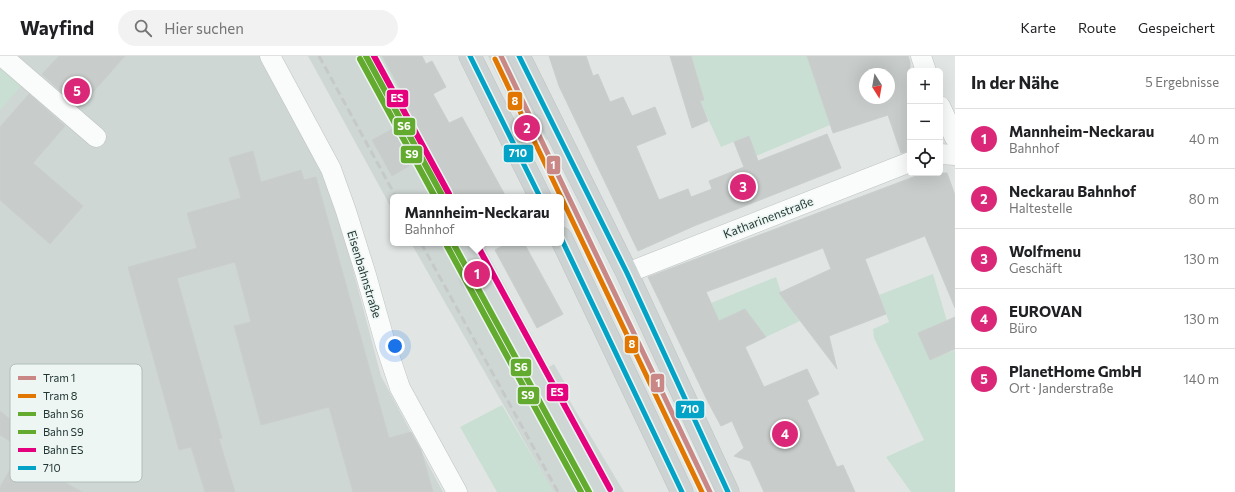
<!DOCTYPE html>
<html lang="de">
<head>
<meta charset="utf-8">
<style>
	:root { --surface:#fff; --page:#f2f2f2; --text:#202124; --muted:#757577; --line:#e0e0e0; --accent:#db2777 }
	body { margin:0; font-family:Commissioner,sans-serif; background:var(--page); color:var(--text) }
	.controls { position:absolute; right:12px; top:12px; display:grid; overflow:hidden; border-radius:6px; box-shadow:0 4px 16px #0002 }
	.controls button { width:36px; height:36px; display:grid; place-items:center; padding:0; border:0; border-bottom:1px solid var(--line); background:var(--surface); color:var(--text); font:20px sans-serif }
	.compass { position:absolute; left:859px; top:12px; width:36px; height:36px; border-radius:50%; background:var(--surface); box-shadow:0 4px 16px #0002; rotate:169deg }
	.you { position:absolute; left:395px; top:290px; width:14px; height:14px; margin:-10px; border:3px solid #fff; border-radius:50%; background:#1a73e8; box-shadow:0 0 0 6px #1a73e833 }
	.badge { display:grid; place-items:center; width:26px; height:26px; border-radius:50%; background:var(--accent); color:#fff; font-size:13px; font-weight:700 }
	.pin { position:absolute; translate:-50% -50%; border:2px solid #fff; box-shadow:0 1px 4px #0006 }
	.popup { position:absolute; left:390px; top:138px; width:174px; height:52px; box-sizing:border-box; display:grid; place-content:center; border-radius:6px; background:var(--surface); filter:drop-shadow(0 1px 3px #0005); font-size:13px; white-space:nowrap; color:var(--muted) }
	.popup b { font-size:15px; color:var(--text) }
	.popup::after { content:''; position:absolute; left:50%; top:100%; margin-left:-8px; border:8px solid transparent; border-top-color:var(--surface) }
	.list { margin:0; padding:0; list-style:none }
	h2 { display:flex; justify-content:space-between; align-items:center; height:52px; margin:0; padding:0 16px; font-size:17px }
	h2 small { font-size:13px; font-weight:400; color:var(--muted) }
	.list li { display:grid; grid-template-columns:26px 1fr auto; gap:12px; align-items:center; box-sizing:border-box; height:60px; padding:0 16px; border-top:1px solid var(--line) }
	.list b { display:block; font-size:15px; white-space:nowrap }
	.list p { margin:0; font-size:13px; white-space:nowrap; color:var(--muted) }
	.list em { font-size:13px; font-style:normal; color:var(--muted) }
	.icon { flex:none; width:22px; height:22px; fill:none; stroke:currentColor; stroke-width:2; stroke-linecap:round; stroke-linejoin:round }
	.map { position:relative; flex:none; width:955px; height:436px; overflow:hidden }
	header { display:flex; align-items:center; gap:24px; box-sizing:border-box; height:56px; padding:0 20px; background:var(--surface); border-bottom:1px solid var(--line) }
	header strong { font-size:19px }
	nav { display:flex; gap:22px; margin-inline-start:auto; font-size:14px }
	.search { width:280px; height:36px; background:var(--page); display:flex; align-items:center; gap:10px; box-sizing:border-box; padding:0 14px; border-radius:22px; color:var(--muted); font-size:15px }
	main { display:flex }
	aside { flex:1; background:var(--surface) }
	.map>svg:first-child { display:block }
	.built { fill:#cfd7d5 }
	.green { fill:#cadfd3 }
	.building { fill:#c8cdcc; stroke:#cacfcd; fill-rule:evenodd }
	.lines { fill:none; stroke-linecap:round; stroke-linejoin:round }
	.minor-casing { stroke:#bec3c1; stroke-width:21 }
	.primary-casing { stroke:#bcc3c1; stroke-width:23 }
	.minor { stroke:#fafbfb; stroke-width:20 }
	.primary { stroke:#cdd3d2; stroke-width:22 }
	.rail { stroke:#c5c9c8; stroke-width:3; stroke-dasharray:8 4; stroke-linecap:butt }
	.bus-1-casing { stroke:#eef6f3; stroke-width:8 }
	.bus-1 { stroke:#02a3c6; stroke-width:5 }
	.rail-1-casing { stroke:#eef6f3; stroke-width:9 }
	.rail-2-casing { stroke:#eef6f3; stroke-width:9 }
	.rail-3-casing { stroke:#eef6f3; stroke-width:9 }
	.rail-1 { stroke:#63ab2e; stroke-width:6 }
	.rail-2 { stroke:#63ab2e; stroke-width:6 }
	.rail-3 { stroke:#e5007d; stroke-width:6 }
	.tram-1-casing { stroke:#eef6f3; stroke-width:8 }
	.tram-2-casing { stroke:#eef6f3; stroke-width:8 }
	.tram-1 { stroke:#c98786; stroke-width:5 }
	.tram-2 { stroke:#e17600; stroke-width:5 }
	.labels { text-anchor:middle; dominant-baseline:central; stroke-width:3; stroke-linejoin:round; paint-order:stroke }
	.street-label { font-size:12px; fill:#213734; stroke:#eef6f3 }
	.key { fill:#eef6f3; stroke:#b0bdba; stroke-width:1 }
	.key-label { font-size:11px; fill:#213734 }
	.line-badge { stroke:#eef6f3; stroke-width:1.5 }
	.badge-label { font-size:11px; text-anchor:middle; font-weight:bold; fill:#fff }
</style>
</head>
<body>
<header>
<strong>Wayfind</strong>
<div class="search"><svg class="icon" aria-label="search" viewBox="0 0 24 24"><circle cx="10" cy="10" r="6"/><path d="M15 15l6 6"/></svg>Hier suchen</div>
<nav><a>Karte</a><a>Route</a><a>Gespeichert</a></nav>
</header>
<main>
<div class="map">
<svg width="955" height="436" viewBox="0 0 955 436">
	<rect width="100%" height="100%" fill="#e1e6e4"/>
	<!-- built -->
	<g class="built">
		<polygon points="0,0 264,0 314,92 336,149 381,320 443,436 0,436"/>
		<polygon points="308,0 371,0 402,55 410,51 469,141 393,141 393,155"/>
		<polygon points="488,0 508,0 551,81 546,84 549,92 536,97"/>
		<polygon points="411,187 482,187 549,311 554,308 566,329 562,332 624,436 553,436"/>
	</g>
	<!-- green -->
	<g class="green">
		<polygon points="371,0 382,0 410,51 402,56"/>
		<polygon points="691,0 807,0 811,12 819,9 819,35 830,69 756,100 748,80 721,91 700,45 704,44"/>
		<polygon points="1,11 22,29 0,54 0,12"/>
		<polygon points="933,218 947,265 930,304 955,294 955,436 911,436 886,401 924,384 874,282 873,273 889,266 879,239"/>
		<polygon points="776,221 781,236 779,237 800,265 766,281 745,253 719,265 711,247"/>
		<polygon points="502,349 550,430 553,436 497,436 460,371"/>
	</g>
	<!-- building -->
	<g class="building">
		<polygon points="59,0 125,0 79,52 42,18"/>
		<polygon points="382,0 422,0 426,8 432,5 446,31 433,38 449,67 462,61 506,141 448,141 426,100 392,120 372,84 407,65 403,57 411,53"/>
		<polygon points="549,0 586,0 593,20 598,18 610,46 623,41 632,60 655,51 666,78 636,90 659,144 688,133 691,141 712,133 709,125 744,111 734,86 749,80 758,105 827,78 841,112 694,170 638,195 559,30"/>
		<polygon points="670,0 691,0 704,44 700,45 708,65 692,72"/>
		<path d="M807 0H908L910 6V95L901 97 888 59 833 77ZM865 18H889V42H865Z"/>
		<polygon points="29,38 65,70 33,107 83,150 50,188 0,144 0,71"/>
		<polygon points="253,95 261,126 301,114 304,124 316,121 389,382 411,376 421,394 433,436 353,436 329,351 261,369 234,270 251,266 235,206 177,222 222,382 219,383 235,436 205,436 191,391 179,394 128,211 197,192 187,157 241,142 229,102"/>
		<polygon points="924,117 947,117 955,139 955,252 925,180 865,203 886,258 829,280 837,313 779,237 831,213 823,192 706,236 719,265 745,253 766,281 745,291 764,331 807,313 819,338 807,344 837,411 843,409 855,436 764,436 750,405 734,400 744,392 732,365 721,370 708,346 648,221"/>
		<polygon points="508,187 524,187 563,258 537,272 495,194"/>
		<polygon points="955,261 955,293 930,304 918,277"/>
		<polygon points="44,339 74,358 40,412 82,436 0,436 0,431 22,393 0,379 0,355 22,373"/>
	</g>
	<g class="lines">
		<!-- minor casing -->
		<g class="minor-casing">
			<g id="minor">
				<polyline points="2,0 96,81"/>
				<polyline points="270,0 331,113 346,155 366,219 386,290 400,332 457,436"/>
				<polyline points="921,0 926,15"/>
				<polyline points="940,50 955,82"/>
				<polyline points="940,98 955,99"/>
				<polyline points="627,217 910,106"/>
			</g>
		</g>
		<!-- primary casing -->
		<g class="primary-casing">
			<g id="primary">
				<polyline points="470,0 540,141"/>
				<polyline points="519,0 627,217 728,436"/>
				<polyline points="561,182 682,436"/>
			</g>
		</g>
		<!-- minor -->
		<use href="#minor" class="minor"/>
		<!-- primary -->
		<use href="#primary" class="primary"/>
		<!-- rail -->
		<g class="rail">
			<polyline points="319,0 396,141"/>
			<polyline points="421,187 558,436"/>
		</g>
		<!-- bus-1 casing -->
		<g class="bus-1-casing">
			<g id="bus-1">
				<polyline points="470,0 540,141"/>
				<polyline points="519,0 627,217 728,436"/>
				<polyline points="561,182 682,436"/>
			</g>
		</g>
		<!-- bus-1 -->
		<use href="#bus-1" class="bus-1"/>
		<!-- rail-1 casing -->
		<g class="rail-1-casing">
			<g id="rail-1">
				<polyline points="366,0 443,141"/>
				<polyline points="453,187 589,436"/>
			</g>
		</g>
		<!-- rail-2 casing -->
		<g class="rail-2-casing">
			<g id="rail-2">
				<polyline points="360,3 435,141"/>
				<polyline points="447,190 581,436"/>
			</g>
		</g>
		<!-- rail-3 casing -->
		<g class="rail-3-casing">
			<g id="rail-3">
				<polyline points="374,0 449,138"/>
				<polyline points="476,187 610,433"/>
			</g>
		</g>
		<!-- rail-1 -->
		<use href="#rail-1" class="rail-1"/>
		<!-- rail-2 -->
		<use href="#rail-2" class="rail-2"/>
		<!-- rail-3 -->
		<use href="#rail-3" class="rail-3"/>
		<!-- tram-1 casing -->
		<g class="tram-1-casing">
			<polyline id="tram-1" points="501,0 710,436"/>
		</g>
		<!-- tram-2 casing -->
		<g class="tram-2-casing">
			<g id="tram-2">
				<polyline points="495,3 561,141"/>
				<polyline points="561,141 702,436"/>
			</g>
		</g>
		<!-- tram-1 -->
		<use href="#tram-1" class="tram-1"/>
		<!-- tram-2 -->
		<use href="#tram-2" class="tram-2"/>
	</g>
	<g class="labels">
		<!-- street labels -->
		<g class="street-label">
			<text transform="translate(768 161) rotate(-21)">Katharinenstraße</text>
			<text transform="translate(365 218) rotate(73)">Eisenbahnstraße</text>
		</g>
	</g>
	<!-- legend -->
	<rect x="10" y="308" width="132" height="118" rx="6" class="key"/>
	<rect x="18" y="320" width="18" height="4" fill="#c98786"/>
	<rect x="18" y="338" width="18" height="4" fill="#e17600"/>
	<rect x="18" y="356" width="18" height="4" fill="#63ab2e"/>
	<rect x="18" y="374" width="18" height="4" fill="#63ab2e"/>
	<rect x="18" y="392" width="18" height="4" fill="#e5007d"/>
	<rect x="18" y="410" width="18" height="4" fill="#02a3c6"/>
	<g class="key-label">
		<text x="43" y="326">Tram 1</text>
		<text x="43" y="344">Tram 8</text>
		<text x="43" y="362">Bahn S6</text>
		<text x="43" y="380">Bahn S9</text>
		<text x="43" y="398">Bahn ES</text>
		<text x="43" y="416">710</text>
	</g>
	<g class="line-badge">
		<rect x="386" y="33" width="23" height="19" rx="4" fill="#e5007d"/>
		<rect x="507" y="35" width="16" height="20" rx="4" fill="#e17600"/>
		<rect x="393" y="61" width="23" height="19" rx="4" fill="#63ab2e"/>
		<rect x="503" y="88" width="31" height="19" rx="4" fill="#02a3c6"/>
		<rect x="400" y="89" width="23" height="19" rx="4" fill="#63ab2e"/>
		<rect x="546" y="99" width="15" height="20" rx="4" fill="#c98786"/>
		<rect x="624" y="279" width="15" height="19" rx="4" fill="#e17600"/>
		<rect x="510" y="302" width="22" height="19" rx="4" fill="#63ab2e"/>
		<rect x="650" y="317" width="15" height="20" rx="4" fill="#c98786"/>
		<rect x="546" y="327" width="23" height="19" rx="4" fill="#e5007d"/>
		<rect x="517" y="330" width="23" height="19" rx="4" fill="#63ab2e"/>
		<rect x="675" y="344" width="30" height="19" rx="4" fill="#02a3c6"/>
	</g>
	<g class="badge-label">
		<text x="397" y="46">ES</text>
		<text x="515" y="49">8</text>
		<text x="404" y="74">S6</text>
		<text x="518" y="101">710</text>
		<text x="412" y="102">S9</text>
		<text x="553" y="113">1</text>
		<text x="632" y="292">8</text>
		<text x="521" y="315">S6</text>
		<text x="658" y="331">1</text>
		<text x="557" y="340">ES</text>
		<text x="528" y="343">S9</text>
		<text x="690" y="357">710</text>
	</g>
</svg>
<div class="controls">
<button>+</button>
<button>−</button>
<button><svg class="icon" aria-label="locate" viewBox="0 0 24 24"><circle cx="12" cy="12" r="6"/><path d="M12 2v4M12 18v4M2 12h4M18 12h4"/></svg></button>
</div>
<svg class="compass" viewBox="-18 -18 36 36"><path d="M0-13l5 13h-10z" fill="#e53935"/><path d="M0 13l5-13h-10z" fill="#757577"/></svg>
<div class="you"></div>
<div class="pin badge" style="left:477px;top:218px">1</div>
<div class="popup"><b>Mannheim-Neckarau</b>Bahnhof</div>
<div class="pin badge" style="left:527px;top:72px">2</div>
<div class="pin badge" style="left:743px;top:131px">3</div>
<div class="pin badge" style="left:785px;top:378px">4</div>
<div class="pin badge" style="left:77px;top:35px">5</div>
</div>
<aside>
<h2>In der Nähe<small>5 Ergebnisse</small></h2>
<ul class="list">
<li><span class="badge">1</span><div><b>Mannheim-Neckarau</b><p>Bahnhof</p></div><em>40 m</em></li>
<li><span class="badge">2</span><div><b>Neckarau Bahnhof</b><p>Haltestelle</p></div><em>80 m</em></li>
<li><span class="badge">3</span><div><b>Wolfmenu</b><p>Geschäft</p></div><em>130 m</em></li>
<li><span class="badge">4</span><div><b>EUROVAN</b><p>Büro</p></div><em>130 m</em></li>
<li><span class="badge">5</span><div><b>PlanetHome GmbH</b><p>Ort · Janderstraße</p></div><em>140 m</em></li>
</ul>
</aside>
</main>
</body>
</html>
